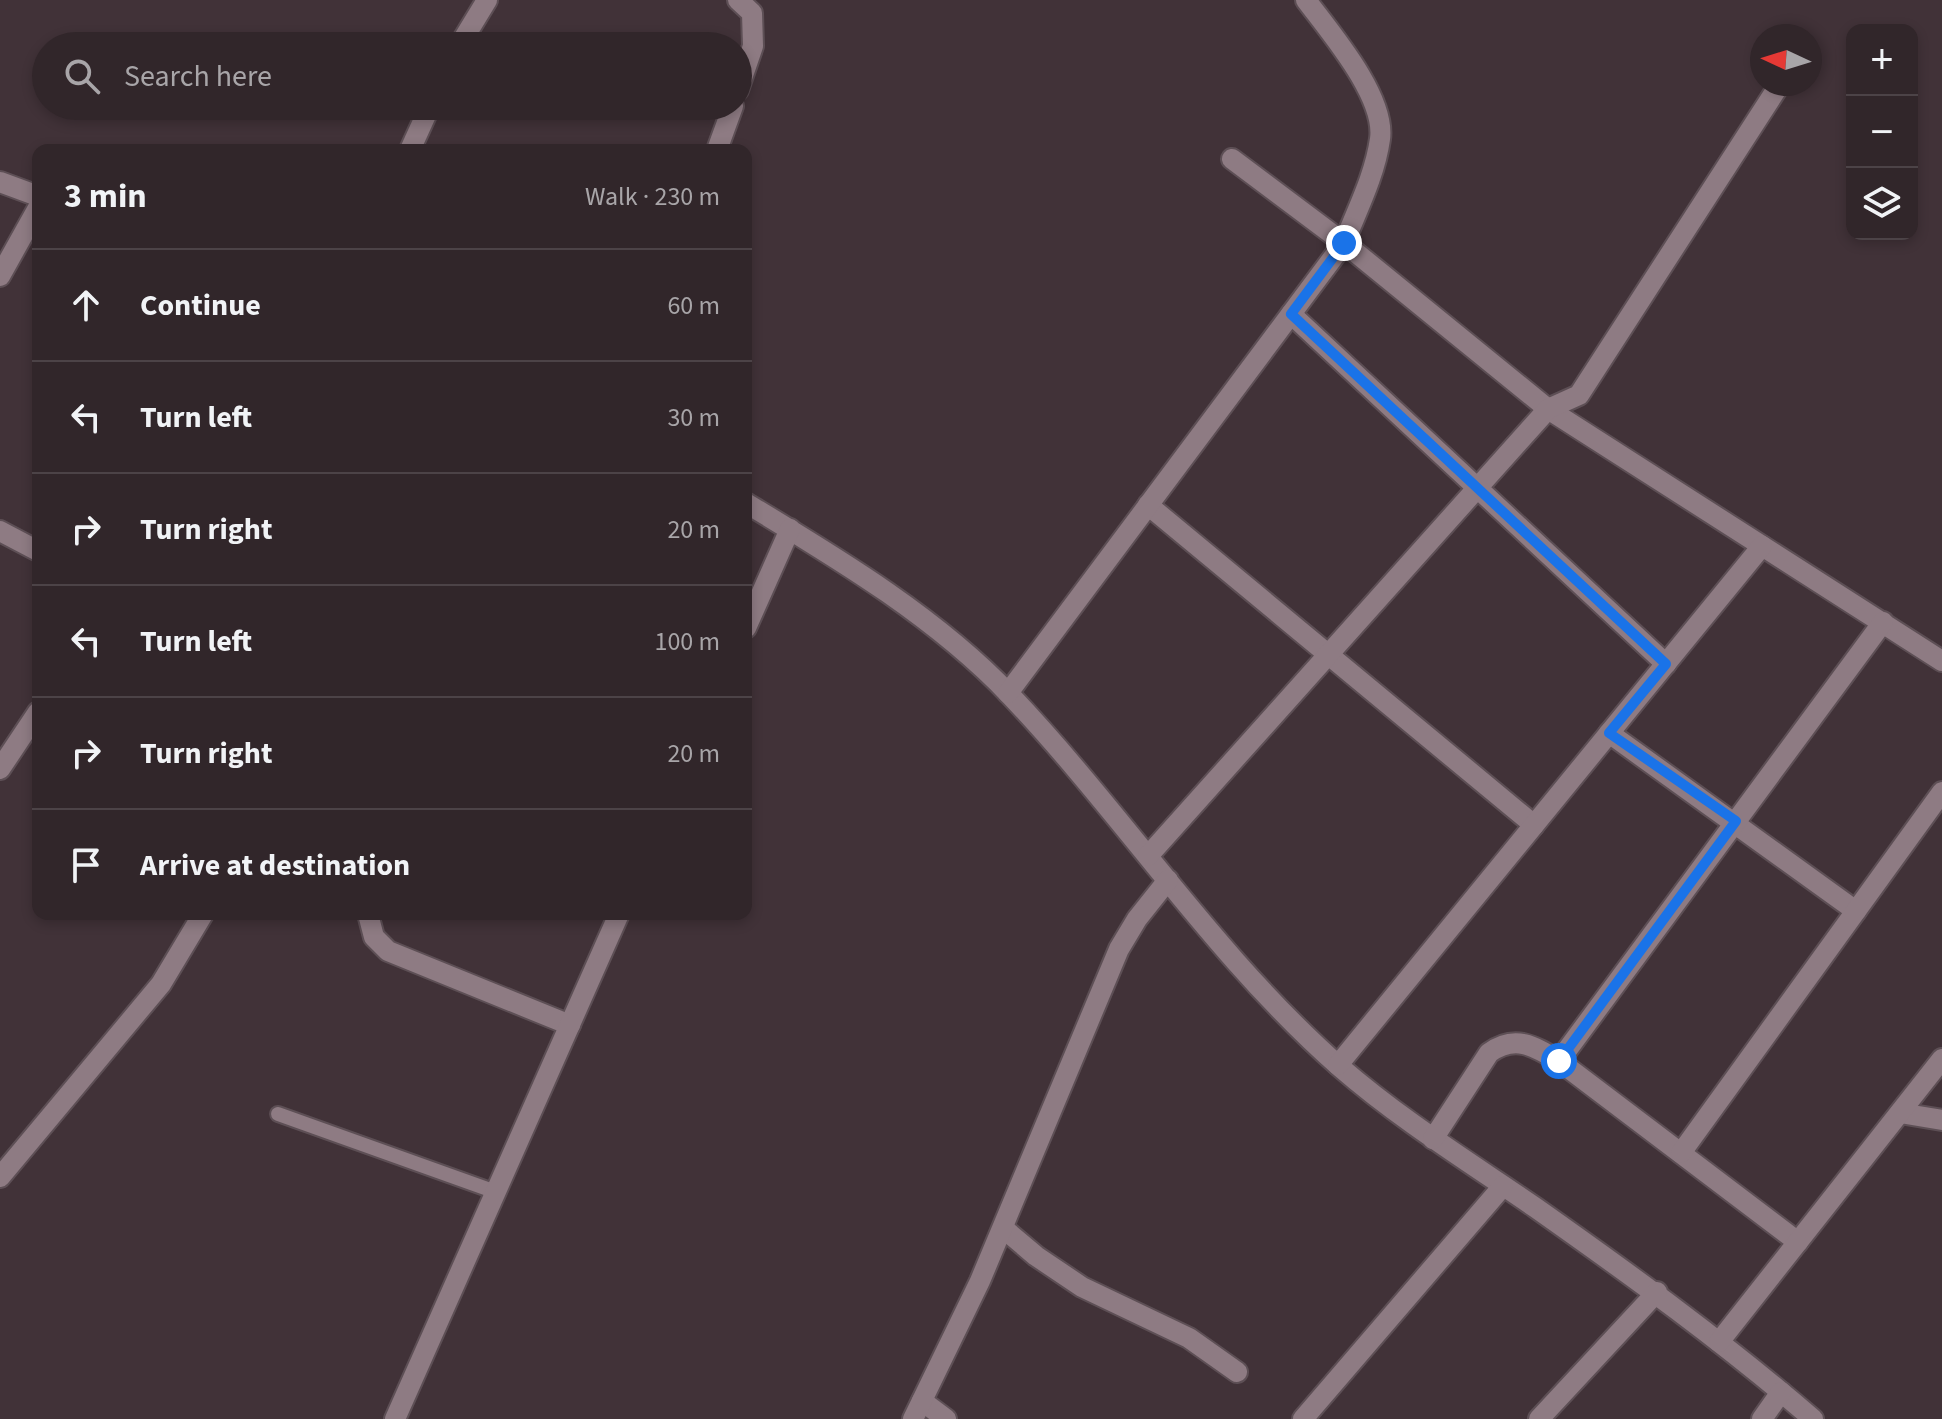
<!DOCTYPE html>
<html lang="en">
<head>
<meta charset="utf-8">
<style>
	:root { --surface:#31262a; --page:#3d3236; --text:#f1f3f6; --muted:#a8a5a8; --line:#4c4347 }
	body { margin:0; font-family:"Source Sans 3",sans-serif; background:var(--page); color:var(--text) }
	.controls { position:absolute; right:24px; top:24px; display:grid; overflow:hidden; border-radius:16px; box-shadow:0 4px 12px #0003 }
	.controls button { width:72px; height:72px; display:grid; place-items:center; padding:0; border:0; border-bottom:2px solid var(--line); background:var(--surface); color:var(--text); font:40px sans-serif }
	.compass { position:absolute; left:1750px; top:24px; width:72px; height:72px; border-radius:50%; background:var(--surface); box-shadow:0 4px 12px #0003; rotate:274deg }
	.stop { position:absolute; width:24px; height:24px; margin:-18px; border:6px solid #1a73e8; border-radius:50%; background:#fff }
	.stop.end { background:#1a73e8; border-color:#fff; box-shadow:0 2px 8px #0008 }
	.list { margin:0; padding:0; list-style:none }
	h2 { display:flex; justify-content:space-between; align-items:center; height:104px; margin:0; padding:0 32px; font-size:34px }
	h2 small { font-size:26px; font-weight:400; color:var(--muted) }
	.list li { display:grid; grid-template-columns:52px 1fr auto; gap:24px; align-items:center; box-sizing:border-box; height:112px; padding:0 32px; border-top:2px solid var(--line) }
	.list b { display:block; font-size:30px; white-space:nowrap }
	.list em { font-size:26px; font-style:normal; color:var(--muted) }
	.icon { flex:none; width:44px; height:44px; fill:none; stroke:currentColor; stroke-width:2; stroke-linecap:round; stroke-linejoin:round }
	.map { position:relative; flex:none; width:1942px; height:1419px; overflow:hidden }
	.search { position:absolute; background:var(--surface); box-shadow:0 4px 12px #0003; left:32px; top:32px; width:720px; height:88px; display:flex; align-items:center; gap:20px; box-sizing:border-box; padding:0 28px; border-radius:44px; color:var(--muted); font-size:30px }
	.panel { position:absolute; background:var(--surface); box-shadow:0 4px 12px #0003; left:32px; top:144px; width:720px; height:776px; border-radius:16px }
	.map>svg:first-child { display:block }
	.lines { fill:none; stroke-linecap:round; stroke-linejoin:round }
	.service-casing { stroke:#5d4f55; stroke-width:18 }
	.minor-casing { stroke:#5d4f55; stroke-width:24 }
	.service { stroke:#8e7b83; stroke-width:14 }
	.minor { stroke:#8e7b83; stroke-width:20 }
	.route { stroke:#1a73e8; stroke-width:10 }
</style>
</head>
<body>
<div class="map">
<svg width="1942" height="1419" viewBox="0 0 1942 1419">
	<rect width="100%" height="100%" fill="#413238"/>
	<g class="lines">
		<!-- service casing -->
		<g class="service-casing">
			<polyline id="service" points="278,1114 496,1192"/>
		</g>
		<!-- minor casing -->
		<g class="minor-casing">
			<g id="minor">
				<polyline points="738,0 752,13 753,46 738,90"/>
				<polyline points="459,46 487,0"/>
				<polyline points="410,150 430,106"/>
				<polyline points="717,150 733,106"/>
				<polyline points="1232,159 1344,243 1548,409 1942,661"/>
				<polyline points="0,182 38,196"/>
				<polyline points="0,276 38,208"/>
				<polyline points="1291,314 1666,664"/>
				<path d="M746 503C837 558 936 617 1010 695 1124 815 1215 957 1340 1067 1401 1120 1469 1162 1536 1208 1631 1275 1725 1343 1813 1419"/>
				<polyline points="1148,505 1534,825"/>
				<polyline points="0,531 38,551"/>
				<polyline points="746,628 790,529"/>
				<path d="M1008 693 1344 243C1357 210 1375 175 1380 139 1386 97 1330 32 1306 0"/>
				<polyline points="1609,733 1856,911"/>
				<polyline points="0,769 38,712"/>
				<polyline points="1148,856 1548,409 1579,395 1780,84"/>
				<polyline points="368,914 374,937 388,951 570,1025"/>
				<polyline points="1559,1061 1883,622"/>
				<polyline points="1338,1065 1762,546"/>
				<polyline points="1900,1113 1942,1120"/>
				<path d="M1433 1139 1489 1053C1515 1034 1534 1046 1559 1061L1798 1242"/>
				<polyline points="1681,1153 1942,792"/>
				<polyline points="0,1177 161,984 203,914"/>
				<polyline points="1003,1228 1036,1256 1082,1287 1189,1338 1237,1372"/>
				<polyline points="1719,1342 1942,1059"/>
				<polyline points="922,1401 946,1419"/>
				<polyline points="395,1419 619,914"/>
				<polyline points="913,1419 980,1281 1119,949 1137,919 1168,880"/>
				<polyline points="1303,1419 1503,1186"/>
				<polyline points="1539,1419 1657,1292"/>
				<polyline points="1762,1419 1781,1392"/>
			</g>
		</g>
		<!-- service -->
		<use href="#service" class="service"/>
		<!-- minor -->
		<use href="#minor" class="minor"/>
	</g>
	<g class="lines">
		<!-- route -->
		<polyline class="route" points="1344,243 1291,314 1666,664 1609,733 1736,821 1559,1061"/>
	</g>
</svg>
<div class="controls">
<button>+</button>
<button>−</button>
<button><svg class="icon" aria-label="layers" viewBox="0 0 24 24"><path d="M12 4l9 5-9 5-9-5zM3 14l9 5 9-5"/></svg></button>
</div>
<svg class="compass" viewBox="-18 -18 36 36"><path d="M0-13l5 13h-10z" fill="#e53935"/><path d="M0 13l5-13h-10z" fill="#a8a5a8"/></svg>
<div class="stop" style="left:1559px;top:1061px"></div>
<div class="stop end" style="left:1344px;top:243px"></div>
<div class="search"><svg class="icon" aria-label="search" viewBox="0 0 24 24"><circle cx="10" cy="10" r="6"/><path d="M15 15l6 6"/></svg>Search here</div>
<section class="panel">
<h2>3 min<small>Walk · 230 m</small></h2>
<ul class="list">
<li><svg class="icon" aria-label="ahead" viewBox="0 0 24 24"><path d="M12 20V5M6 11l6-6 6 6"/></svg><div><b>Continue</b></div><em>60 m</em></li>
<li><svg class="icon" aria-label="left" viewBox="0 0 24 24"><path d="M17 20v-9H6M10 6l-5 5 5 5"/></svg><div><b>Turn left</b></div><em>30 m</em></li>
<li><svg class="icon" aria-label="right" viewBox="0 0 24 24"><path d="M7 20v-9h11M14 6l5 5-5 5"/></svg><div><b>Turn right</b></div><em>20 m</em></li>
<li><svg class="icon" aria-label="left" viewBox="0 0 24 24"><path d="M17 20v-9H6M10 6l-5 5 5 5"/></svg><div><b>Turn left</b></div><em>100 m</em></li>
<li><svg class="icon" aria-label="right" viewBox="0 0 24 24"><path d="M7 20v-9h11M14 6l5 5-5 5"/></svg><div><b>Turn right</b></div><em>20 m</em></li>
<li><svg class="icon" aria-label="arrive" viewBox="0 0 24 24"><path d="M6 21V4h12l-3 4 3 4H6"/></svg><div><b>Arrive at destination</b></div></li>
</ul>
</section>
</div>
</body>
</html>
